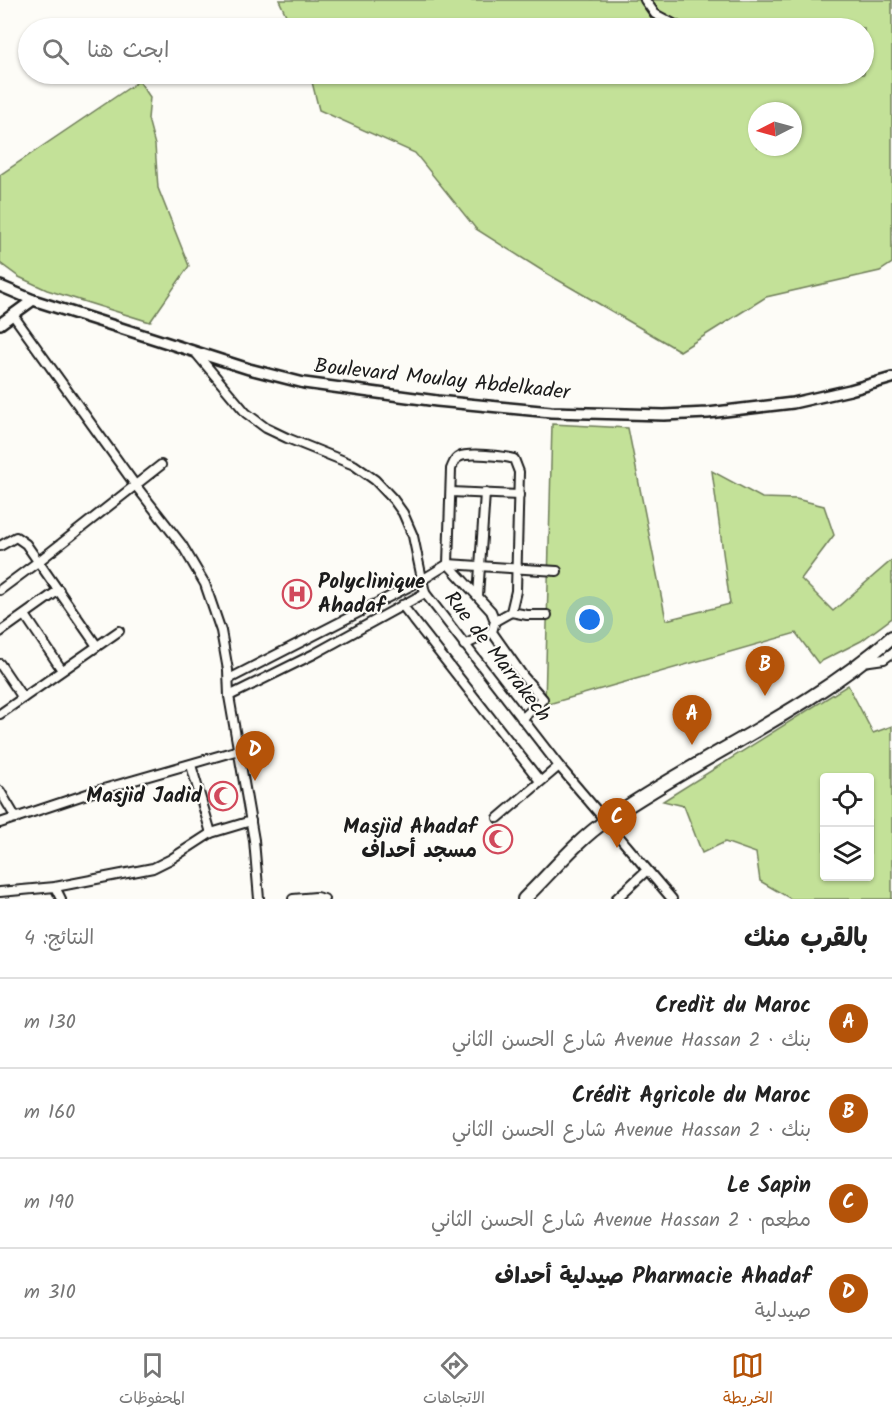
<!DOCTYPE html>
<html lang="ar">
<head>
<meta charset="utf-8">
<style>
	:root { --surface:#fff; --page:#f6f6f6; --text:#222; --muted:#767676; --line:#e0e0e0; --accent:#b45309 }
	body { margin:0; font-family:Kalam,"Playpen Sans Arabic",sans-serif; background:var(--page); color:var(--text); direction:rtl }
	.controls { position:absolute; right:18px; bottom:18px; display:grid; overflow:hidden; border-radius:6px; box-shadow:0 2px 4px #0004 }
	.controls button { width:54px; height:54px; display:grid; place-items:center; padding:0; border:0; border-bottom:2px solid var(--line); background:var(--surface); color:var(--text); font:30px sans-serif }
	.compass { position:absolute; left:748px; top:102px; width:54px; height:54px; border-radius:50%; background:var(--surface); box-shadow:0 2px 4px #0004; rotate:264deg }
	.you { position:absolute; left:590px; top:620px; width:21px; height:21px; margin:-15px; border:4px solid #fff; border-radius:50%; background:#1a73e8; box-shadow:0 0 0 9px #1a73e833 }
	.badge { display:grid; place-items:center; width:39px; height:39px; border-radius:50%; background:var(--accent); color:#fff; font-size:20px; font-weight:700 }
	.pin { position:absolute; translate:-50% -50px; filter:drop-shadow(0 2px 3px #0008) }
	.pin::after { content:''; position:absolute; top:32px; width:21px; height:18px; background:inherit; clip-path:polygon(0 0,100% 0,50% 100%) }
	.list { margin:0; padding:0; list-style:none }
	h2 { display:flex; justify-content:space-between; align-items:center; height:78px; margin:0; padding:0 24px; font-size:26px }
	h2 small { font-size:20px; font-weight:400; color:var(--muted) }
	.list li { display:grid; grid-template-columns:39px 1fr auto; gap:18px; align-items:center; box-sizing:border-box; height:90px; padding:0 24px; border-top:2px solid var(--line) }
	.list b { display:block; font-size:22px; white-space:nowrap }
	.list p { margin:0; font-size:20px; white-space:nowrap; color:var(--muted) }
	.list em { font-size:20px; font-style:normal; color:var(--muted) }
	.icon { flex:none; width:33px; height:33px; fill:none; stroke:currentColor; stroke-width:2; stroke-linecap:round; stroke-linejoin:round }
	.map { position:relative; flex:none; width:892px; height:899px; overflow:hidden; direction:ltr }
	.search { position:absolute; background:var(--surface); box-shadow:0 2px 4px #0004; left:18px; right:18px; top:18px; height:66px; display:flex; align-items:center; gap:15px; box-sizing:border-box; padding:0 21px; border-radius:33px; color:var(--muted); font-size:22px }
	.sheet { height:438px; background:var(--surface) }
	nav { display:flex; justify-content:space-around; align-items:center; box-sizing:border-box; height:84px; border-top:2px solid var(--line); background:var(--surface); font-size:16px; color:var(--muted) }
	nav a { display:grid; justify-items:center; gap:3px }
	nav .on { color:var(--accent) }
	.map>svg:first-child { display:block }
	.green { fill:#c3e198; stroke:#707e5a; stroke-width:1.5; fill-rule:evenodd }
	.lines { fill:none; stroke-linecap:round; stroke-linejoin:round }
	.minor-casing { stroke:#1c1c1c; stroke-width:12 }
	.tertiary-casing { stroke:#1c1c1c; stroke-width:14 }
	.primary-casing { stroke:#1c1c1c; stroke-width:16 }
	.minor { stroke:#fdfcf7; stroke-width:8 }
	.tertiary { stroke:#fdfcf7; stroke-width:9 }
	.primary { stroke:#fdfcf7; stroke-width:12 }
	.labels { text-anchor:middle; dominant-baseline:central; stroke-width:4.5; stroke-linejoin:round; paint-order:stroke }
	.street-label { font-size:21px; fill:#1c1c1c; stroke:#fdfcf7 }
	.poi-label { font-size:21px; font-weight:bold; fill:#1c1c1c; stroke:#fdfcf7; text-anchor:end }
</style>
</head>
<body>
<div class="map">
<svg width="892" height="899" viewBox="0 0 892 899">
	<rect width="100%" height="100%" fill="#fdfcf7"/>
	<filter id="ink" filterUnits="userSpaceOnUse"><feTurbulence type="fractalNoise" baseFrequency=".0167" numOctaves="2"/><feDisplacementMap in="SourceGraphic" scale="12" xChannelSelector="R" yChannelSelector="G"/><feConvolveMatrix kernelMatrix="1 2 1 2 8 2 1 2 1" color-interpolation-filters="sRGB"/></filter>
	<g filter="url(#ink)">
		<!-- green -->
		<g class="green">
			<path d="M279 0H892V263L880 271 766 297 680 351 546 273 476 229 415 153 319 110 310 74H864V28H292ZM757 111H793V147H757Z"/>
			<polygon points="139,81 150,97 148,119 155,145 158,188 189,266 150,322 47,290 19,277 0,263 0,175"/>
			<polygon points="552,424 628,428 666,620 730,604 712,471 762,498 796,499 824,506 834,535 801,579 833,611 892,560 892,618 861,641 818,663 796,633 545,705"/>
			<path d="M848 685 873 733 892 726V899H791L760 881 756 853 725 842 702 853 684 806 663 801ZM824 778H870V876H824Z"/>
		</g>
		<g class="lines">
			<!-- minor casing -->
			<g class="minor-casing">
				<g id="minor">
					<polyline points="645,0 655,14 681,28"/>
					<polyline points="13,315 136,486 182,545 205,584 221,631 228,670 229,696 254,840 259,899"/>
					<polyline points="195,352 246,413 266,428 287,438 354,465 375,480 393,499 403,513 413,536 425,593 559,766 672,899"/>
					<polyline points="451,492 519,495"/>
					<polyline points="0,546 16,537 26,544 97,646"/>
					<polyline points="448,564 491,611 495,621 492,632 523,676 543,699 522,719"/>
					<polyline points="448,564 557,571"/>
					<polyline points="0,590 39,561 161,465"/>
					<polyline points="478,596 485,493"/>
					<polyline points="402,605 540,781"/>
					<polyline points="511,612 527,615 547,615"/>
					<polyline points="25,615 62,670"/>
					<polyline points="0,632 59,590"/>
					<polyline points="464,645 492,632"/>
					<polyline points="863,662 884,659 892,653"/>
					<polyline points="0,664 23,698"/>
					<path d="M229 679 422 580 448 564 451 469C453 465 454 459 459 457 468 452 504 456 514 459L519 472 516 591 511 612 495 621"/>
					<polyline points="229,696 314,654 425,593"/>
					<polyline points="0,714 119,631"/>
					<polyline points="191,765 211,833"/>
					<polyline points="0,791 16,818"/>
					<polyline points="498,818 559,766"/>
					<polyline points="0,823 93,792 239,750"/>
					<polyline points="55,887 61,899"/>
					<polyline points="0,892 55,887 153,868 171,859 211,833 251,821"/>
					<polyline points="293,899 316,897 324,899"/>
					<polyline points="616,899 647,870"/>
				</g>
			</g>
			<!-- tertiary casing -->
			<g class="tertiary-casing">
				<g id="tertiary">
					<polyline points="0,286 33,300 249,369 304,383 437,401 551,412 664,415 708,413 793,403 850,390 892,378"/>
					<polyline points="0,324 33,300"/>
				</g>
			</g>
			<!-- primary casing -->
			<g class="primary-casing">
				<path id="primary" d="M524 899C551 873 576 841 607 820 700 756 807 712 892 637"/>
			</g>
			<!-- minor -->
			<use href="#minor" class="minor"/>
			<!-- tertiary -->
			<use href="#tertiary" class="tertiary"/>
			<!-- primary -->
			<use href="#primary" class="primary"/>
		</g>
	</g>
	<!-- icons -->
	<defs>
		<g id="hospital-ring" transform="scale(1.5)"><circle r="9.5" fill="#fdfcf7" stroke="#d1495b" stroke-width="1.5"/><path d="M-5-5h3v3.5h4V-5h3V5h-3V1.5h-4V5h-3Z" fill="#d1495b"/></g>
		<g id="mosque-ring" transform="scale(1.5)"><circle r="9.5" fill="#fdfcf7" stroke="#d1495b" stroke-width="1.5"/><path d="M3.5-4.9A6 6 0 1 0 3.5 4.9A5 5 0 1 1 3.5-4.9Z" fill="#d1495b"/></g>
	</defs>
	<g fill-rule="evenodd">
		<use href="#hospital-ring" x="297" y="594"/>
		<use href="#mosque-ring" x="223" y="796"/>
		<use href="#mosque-ring" x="498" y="839"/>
	</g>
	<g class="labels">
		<!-- street labels -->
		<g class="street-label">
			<text transform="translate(442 380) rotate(6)">Boulevard Moulay Abdelkader</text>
			<text transform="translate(497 657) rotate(52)">Rue de Marrakech</text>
		</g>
		<!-- poi labels -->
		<g class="poi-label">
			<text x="318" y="582" text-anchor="start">Polyclinique<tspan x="318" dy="24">Ahadaf</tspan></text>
			<text x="202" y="796">Masjid Jadid</text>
			<text x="477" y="827">Masjid Ahadaf<tspan x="477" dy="24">مسجد أحداف</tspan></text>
		</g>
	</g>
</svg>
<div class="controls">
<button><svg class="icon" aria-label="locate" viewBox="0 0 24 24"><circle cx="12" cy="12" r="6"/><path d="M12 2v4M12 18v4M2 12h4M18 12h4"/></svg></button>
<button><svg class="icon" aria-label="layers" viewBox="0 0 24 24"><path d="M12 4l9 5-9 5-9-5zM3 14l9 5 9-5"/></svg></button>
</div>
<svg class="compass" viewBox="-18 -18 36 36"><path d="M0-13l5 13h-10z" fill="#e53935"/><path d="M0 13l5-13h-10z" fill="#767676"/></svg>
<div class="you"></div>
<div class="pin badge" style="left:692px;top:745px">A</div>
<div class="pin badge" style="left:765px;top:696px">B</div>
<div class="pin badge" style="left:617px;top:848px">C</div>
<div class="pin badge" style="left:255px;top:781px">D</div>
<div class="search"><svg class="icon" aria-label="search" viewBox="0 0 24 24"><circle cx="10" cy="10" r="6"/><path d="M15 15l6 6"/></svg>ابحث هنا</div>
</div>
<section class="sheet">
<h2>بالقرب منك<small>النتائج: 4</small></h2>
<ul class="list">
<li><span class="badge">A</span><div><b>Credit du Maroc</b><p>بنك · Avenue Hassan 2 شارع الحسن الثاني</p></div><em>130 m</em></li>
<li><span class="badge">B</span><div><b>Crédit Agricole du Maroc</b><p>بنك · Avenue Hassan 2 شارع الحسن الثاني</p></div><em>160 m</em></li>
<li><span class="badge">C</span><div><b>Le Sapin</b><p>مطعم · Avenue Hassan 2 شارع الحسن الثاني</p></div><em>190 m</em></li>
<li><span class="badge">D</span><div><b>Pharmacie Ahadaf صيدلية أحداف</b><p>صيدلية</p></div><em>310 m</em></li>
</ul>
</section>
<nav>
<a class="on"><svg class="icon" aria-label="map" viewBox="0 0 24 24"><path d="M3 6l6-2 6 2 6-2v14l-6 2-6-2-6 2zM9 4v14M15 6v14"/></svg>الخريطة</a>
<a><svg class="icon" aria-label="directions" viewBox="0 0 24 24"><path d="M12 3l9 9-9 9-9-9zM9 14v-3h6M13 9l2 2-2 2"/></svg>الاتجاهات</a>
<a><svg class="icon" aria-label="saved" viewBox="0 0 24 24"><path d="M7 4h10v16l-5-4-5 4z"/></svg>المحفوظات</a>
</nav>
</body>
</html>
